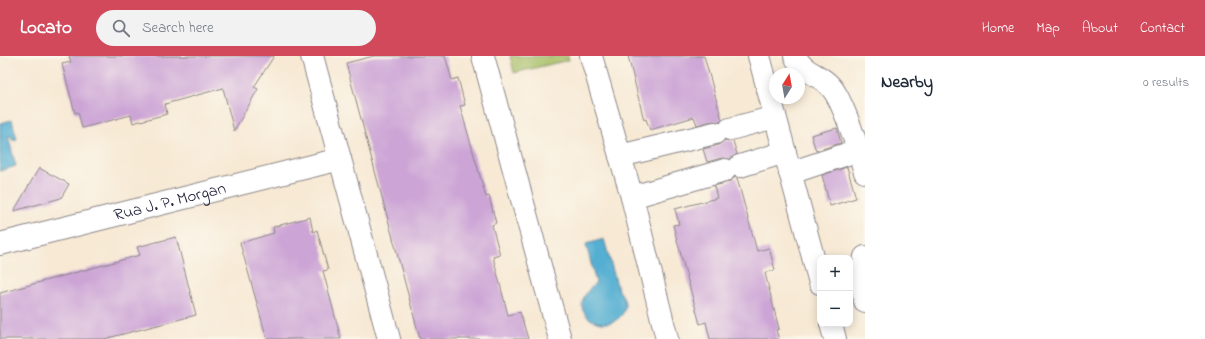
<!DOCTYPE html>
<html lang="en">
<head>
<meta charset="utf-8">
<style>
	:root { --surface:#fff; --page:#f2f2f3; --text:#1f2937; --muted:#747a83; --line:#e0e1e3; --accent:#d1495b }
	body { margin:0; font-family:"Indie Flower",sans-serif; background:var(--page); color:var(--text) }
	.controls { position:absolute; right:12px; bottom:12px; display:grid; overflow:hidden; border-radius:8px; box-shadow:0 2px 10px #0003 }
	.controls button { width:36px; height:36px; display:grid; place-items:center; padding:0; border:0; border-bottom:1px solid var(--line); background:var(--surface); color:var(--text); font:20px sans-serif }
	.compass { position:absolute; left:769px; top:12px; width:36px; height:36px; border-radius:50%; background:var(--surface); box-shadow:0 2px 10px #0003; rotate:11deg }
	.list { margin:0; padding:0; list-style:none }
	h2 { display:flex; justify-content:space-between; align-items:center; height:52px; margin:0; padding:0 16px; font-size:17px }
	h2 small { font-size:13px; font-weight:400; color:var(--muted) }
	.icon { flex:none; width:22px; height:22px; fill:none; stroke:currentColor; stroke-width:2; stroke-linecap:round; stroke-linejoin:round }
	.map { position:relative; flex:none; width:865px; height:283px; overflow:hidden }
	header { display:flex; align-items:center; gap:24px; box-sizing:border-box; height:56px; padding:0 20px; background:var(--accent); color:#fff }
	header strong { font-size:19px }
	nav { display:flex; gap:22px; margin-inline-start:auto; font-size:14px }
	.search { width:280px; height:36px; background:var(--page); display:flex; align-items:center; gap:10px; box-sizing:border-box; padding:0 14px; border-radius:22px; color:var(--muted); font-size:15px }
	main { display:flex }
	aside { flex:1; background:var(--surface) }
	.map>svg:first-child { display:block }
	.green { fill:#a6bd63; stroke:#64704f }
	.water { fill:#54afd2; stroke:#3b6886 }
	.building { fill:#cca4d6 }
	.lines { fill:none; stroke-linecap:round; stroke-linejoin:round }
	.street-casing { stroke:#8c8688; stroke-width:24 }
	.street { stroke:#fff; stroke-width:22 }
	.labels { text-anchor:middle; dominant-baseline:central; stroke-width:4; stroke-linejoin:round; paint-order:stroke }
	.street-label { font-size:17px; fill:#22223b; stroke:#fbf7ec }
</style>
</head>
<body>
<header>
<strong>Locato</strong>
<div class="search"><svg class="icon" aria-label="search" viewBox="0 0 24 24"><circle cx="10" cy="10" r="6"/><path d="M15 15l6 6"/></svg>Search here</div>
<nav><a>Home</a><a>Map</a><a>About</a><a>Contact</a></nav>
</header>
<main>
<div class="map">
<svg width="865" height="283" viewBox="0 0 865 283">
	<rect width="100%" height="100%" fill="#fbf7ec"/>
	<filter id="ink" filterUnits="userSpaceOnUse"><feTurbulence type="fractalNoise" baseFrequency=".025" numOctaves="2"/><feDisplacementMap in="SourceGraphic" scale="8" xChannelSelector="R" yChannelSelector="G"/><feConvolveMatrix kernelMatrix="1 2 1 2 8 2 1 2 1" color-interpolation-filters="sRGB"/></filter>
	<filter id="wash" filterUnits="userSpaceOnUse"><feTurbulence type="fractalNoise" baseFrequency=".012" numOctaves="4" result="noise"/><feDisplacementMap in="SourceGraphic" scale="16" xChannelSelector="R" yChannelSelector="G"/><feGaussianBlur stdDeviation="0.9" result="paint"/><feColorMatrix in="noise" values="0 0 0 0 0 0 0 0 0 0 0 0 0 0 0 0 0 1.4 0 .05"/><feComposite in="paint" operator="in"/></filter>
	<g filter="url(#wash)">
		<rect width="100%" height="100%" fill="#f7e9d4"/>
		<!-- green -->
		<polygon class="green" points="510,0 568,0 569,4 514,17"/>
		<!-- water -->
		<g class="water">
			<polygon points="12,64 17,83 12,84 11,80 8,80 16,110 0,115 0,67"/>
			<path d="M604 183 618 233C623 239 627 247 624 255 611 283 557 258 596 227L586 188Z"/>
		</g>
		<g id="blocks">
			<!-- building -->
			<g class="building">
				<polygon points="69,0 274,0 254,31 258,33 234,75 223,32 165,48 167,58 133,67 131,59 82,72 78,56 75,57 62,8 71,6"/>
				<polygon points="374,0 445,0 452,24 458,22 465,49 460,50 486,141 489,140 496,167 492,169 500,199 493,201 508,259 520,256 528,283 420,283 346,7"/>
				<polygon points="628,0 704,0 722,64 720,66 712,65 697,69 694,61 650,74 646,63 644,64"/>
				<polygon points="837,72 841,87 816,95 811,79"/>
				<polygon points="725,84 733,85 737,98 730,103 722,102 707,106 703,93 718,89"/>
				<polygon points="847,111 856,142 830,150 822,119"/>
				<polygon points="39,112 69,128 61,142 14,155"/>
				<polygon points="735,121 737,122 757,195 769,192 775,214 765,217 779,273 776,274 779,283 710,283 706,266 700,268 685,214 673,169 679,168 675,153 717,142 714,130 729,126"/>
				<polygon points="310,161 313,176 317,174 328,214 323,215 341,283 267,283 240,187 274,177 273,171"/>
				<polygon points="176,181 196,259 104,283 0,283 0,237 140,199 137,191"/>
			</g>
		</g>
	</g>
	<g filter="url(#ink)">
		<use href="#blocks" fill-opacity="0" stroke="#8c8688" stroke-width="1"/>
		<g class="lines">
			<!-- street casing -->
			<g class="street-casing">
				<g id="street">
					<polyline points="312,0 389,283"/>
					<polyline points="483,0 560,283"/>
					<polyline points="591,0 632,141 667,283"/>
					<polyline points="759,0 820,227"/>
					<path d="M795 0C804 18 818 17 830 30 843 43 859 96 865 116"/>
					<polyline points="730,73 775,61"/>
					<polyline points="620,100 715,77"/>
					<polyline points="740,110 785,96"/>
					<polyline points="790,117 859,94"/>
					<polyline points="632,141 725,114"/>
					<path id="s1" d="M0 188 340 103"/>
					<polyline points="865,201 861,223 865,245"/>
					<polyline points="831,268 835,283"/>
				</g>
			</g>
			<!-- street -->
			<use href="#street" class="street"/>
		</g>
	</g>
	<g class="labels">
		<!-- street labels -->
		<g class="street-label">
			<text stroke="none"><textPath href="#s1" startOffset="175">Rua J. P. Morgan</textPath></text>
		</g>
	</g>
</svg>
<div class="controls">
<button>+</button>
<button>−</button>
</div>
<svg class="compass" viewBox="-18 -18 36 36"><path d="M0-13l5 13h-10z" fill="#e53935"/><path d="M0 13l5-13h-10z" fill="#747a83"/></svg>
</div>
<aside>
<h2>Nearby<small>0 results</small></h2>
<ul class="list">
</ul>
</aside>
</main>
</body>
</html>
